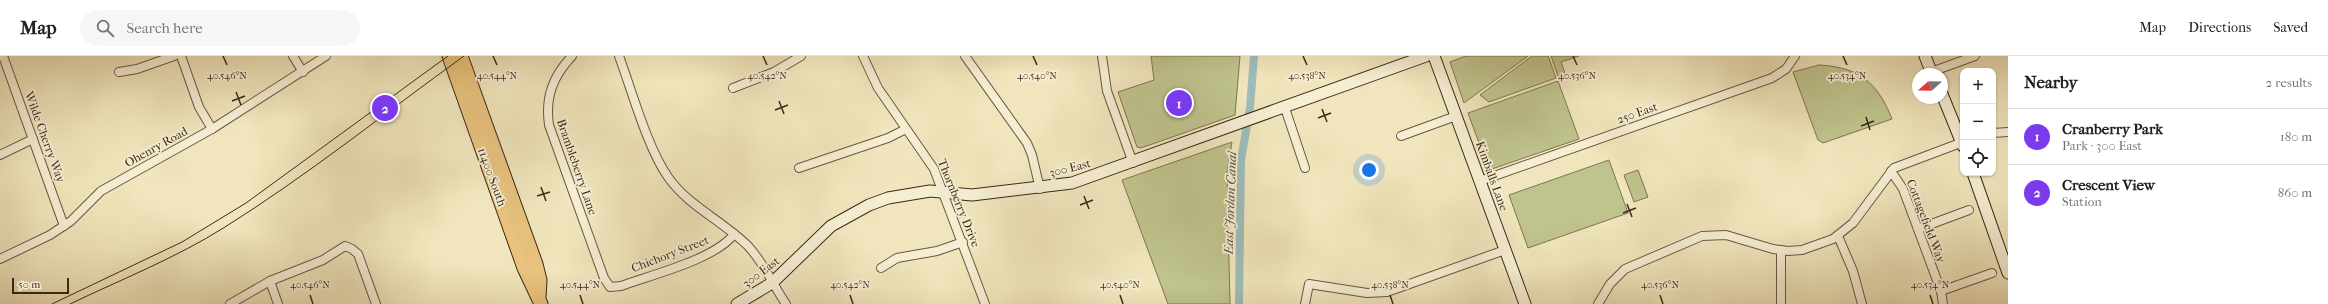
<!DOCTYPE html>
<html lang="en">
<head>
<meta charset="utf-8">
<style>
	:root { --surface:#fff; --page:#f6f6f6; --text:#202124; --muted:#757577; --line:#e0e0e0; --accent:#7c3aed }
	body { margin:0; font-family:"IM FELL French Canon",serif; background:var(--page); color:var(--text) }
	.controls { position:absolute; right:12px; top:12px; display:grid; overflow:hidden; border-radius:8px; box-shadow:0 1px 3px #0004 }
	.controls button { width:36px; height:36px; display:grid; place-items:center; padding:0; border:0; border-bottom:1px solid var(--line); background:var(--surface); color:var(--text); font:20px sans-serif }
	.compass { position:absolute; left:1912px; top:12px; width:36px; height:36px; border-radius:50%; background:var(--surface); box-shadow:0 1px 3px #0004; rotate:250deg }
	.scale { position:absolute; left:12px; bottom:10px; width:57px; box-sizing:border-box; padding-left:4px; border:2px solid #3e2818; border-top:0; font-size:11px; line-height:14px; white-space:nowrap; color:#3e2818; -webkit-text-stroke:3px #f5eed3; paint-order:stroke }
	.you { position:absolute; left:1369px; top:114px; width:14px; height:14px; margin:-10px; border:3px solid #fff; border-radius:50%; background:#1a73e8; box-shadow:0 0 0 6px #1a73e833 }
	.badge { display:grid; place-items:center; width:26px; height:26px; border-radius:50%; background:var(--accent); color:#fff; font-size:13px; font-weight:700 }
	.pin { position:absolute; translate:-50% -50%; border:2px solid #fff; box-shadow:0 1px 4px #0006 }
	.list { margin:0; padding:0; list-style:none }
	h2 { display:flex; justify-content:space-between; align-items:center; height:52px; margin:0; padding:0 16px; font-size:17px }
	h2 small { font-size:13px; font-weight:400; color:var(--muted) }
	.list li { display:grid; grid-template-columns:26px 1fr auto; gap:12px; align-items:center; box-sizing:border-box; height:56px; padding:0 16px; border-top:1px solid var(--line) }
	.list b { display:block; font-size:15px; white-space:nowrap }
	.list p { margin:0; font-size:13px; white-space:nowrap; color:var(--muted) }
	.list em { font-size:13px; font-style:normal; color:var(--muted) }
	.icon { flex:none; width:22px; height:22px; fill:none; stroke:currentColor; stroke-width:2; stroke-linecap:round; stroke-linejoin:round }
	.map { position:relative; flex:none; width:2008px; height:248px; overflow:hidden }
	header { display:flex; align-items:center; gap:24px; box-sizing:border-box; height:56px; padding:0 20px; background:var(--surface); border-bottom:1px solid var(--line) }
	header strong { font-size:19px }
	nav { display:flex; gap:22px; margin-inline-start:auto; font-size:14px }
	.search { width:280px; height:36px; background:var(--page); display:flex; align-items:center; gap:10px; box-sizing:border-box; padding:0 14px; border-radius:22px; color:var(--muted); font-size:15px }
	main { display:flex }
	aside { flex:1; background:var(--surface) }
	.map>svg:first-child { display:block }
	.green { fill:#bfc38d; stroke:#7e7652 }
	.lines { fill:none; stroke-linecap:round; stroke-linejoin:round }
	.canal { stroke:#9dbdb9; stroke-width:8 }
	.street-casing { stroke:#6a5741; stroke-width:10 }
	.secondary-casing { stroke:#3e2818; stroke-width:13 }
	.primary-casing { stroke:#3e2818; stroke-width:15 }
	.street { stroke:#f5eed3; stroke-width:8 }
	.secondary { stroke:#f5eed3; stroke-width:11 }
	.primary { stroke:#e8c27e; stroke-width:13 }
	.tram { stroke:#3e2818; stroke-width:1 }
	.ticks { fill:none; stroke:#3e2818; stroke-width:1.5 }
	.labels { text-anchor:middle; dominant-baseline:central; stroke-width:3.5; stroke-linejoin:round; paint-order:stroke }
	.street-label { font-size:12px; fill:#3e2818; stroke:#f5eed3 }
	.water-label { font-size:13px; font-style:italic; fill:#564d40; stroke:#f5eed3 }
	.ticks-label { font-size:10px; text-anchor:middle; fill:#3e2818; stroke:#f5eed3; stroke-width:3.5; stroke-linejoin:round; paint-order:stroke }
</style>
</head>
<body>
<header>
<strong>Map</strong>
<div class="search"><svg class="icon" aria-label="search" viewBox="0 0 24 24"><circle cx="10" cy="10" r="6"/><path d="M15 15l6 6"/></svg>Search here</div>
<nav><a>Map</a><a>Directions</a><a>Saved</a></nav>
</header>
<main>
<div class="map">
<svg width="2008" height="248" viewBox="0 0 2008 248">
	<rect width="100%" height="100%" fill="#f0e5bc"/>
	<filter id="stains"><feTurbulence type="fractalNoise" baseFrequency=".005" numOctaves="4"/><feColorMatrix values="0 0 0 0 .2 0 0 0 0 .09 0 0 0 0 .02 0 0 0 .5 -.17"/></filter>
	<radialGradient id="worn" r=".72"><stop offset=".6" stop-color="#630" stop-opacity="0"/><stop offset="1" stop-color="#630" stop-opacity=".3"/></radialGradient>
	<!-- green -->
	<g class="green">
		<polygon points="1151,0 1240,0 1235,59 1141,92 1137,91 1118,36 1154,24"/>
		<polygon points="1466,0 1528,0 1464,47 1450,6"/>
		<polygon points="1532,0 1548,0 1556,22 1489,46 1480,39"/>
		<polygon points="1551,0 1579,0 1561,6 1565,17 1558,20"/>
		<path d="M1819 9C1859 11 1878 27 1892 63L1823 87 1818 84 1793 16Z"/>
		<polygon points="1558,25 1579,83 1489,114 1468,57"/>
		<polygon points="1232,86 1227,117 1230,248 1168,248 1122,124"/>
		<polygon points="1609,104 1628,157 1528,192 1509,139"/>
		<polygon points="1638,114 1648,141 1634,146 1624,119"/>
	</g>
	<g class="lines">
		<!-- canal -->
		<polyline class="canal" points="1239,248 1241,104 1250,52 1254,0"/>
		<!-- street casing -->
		<g class="street-casing">
			<g id="street">
				<polyline points="3,0 64,170"/>
				<polyline points="181,0 199,51 212,73"/>
				<polyline points="293,0 303,16"/>
				<path d="M572 0C553 20 545 41 549 69L604 222 610 231 621 230C651 219 716 203 734 178"/>
				<path d="M619 0C632 35 647 91 668 121 688 150 723 165 748 190 764 207 773 229 786 248"/>
				<polyline points="863,0 878,32 934,113 985,248"/>
				<polyline points="965,0 1027,87 1032,99 1040,133"/>
				<polyline points="1102,0 1107,35 1133,107"/>
				<polyline points="119,16 137,13 174,0"/>
				<polyline points="1931,16 1975,0"/>
				<polyline points="733,32 774,16 801,0"/>
				<polyline points="1285,52 1305,112"/>
				<polyline points="1993,77 2008,76"/>
				<polyline points="1401,80 1456,60"/>
				<polyline points="0,99 33,83"/>
				<polyline points="799,112 888,82 906,73"/>
				<polyline points="1891,115 1903,133 1941,235 1943,248"/>
				<polyline points="1480,125 1772,22 1786,13 1795,0"/>
				<polyline points="1918,173 1969,154"/>
				<polyline points="1838,180 1853,215 1862,248"/>
				<polyline points="1781,194 1781,248"/>
				<polyline points="0,203 50,179 71,165 101,135 212,73 326,0"/>
				<polyline points="881,212 897,202 937,195 963,186"/>
				<polyline points="270,225 278,248"/>
				<polyline points="1941,235 1992,217"/>
				<polyline points="230,248 270,225 323,204 345,190 352,193 358,198 376,248"/>
				<polyline points="1305,248 1309,228 1367,237 1387,236 1505,194"/>
				<polyline points="1598,248 1610,228 1625,213 1702,180 1726,179 1773,193 1788,195 1802,194 1833,183 1853,167 1894,112 1963,86"/>
			</g>
		</g>
		<!-- secondary casing -->
		<g class="secondary-casing">
			<g id="secondary">
				<polyline points="1434,0 1525,248"/>
				<polyline points="1925,0 1932,18"/>
				<polyline points="1942,38 1963,90"/>
				<polyline points="1973,117 2008,217"/>
				<polyline points="737,248 772,227 831,170 869,149 888,142 930,135 972,139 1072,127 1426,0"/>
			</g>
		</g>
		<!-- primary casing -->
		<g class="primary-casing">
			<g id="primary">
				<polyline points="449,0 524,212 541,248"/>
				<polyline points="461,0 536,208 540,224 539,241"/>
			</g>
		</g>
		<!-- street -->
		<use href="#street" class="street"/>
		<!-- secondary -->
		<use href="#secondary" class="secondary"/>
		<!-- primary -->
		<use href="#primary" class="primary"/>
		<!-- tram -->
		<g class="tram">
			<polyline points="52,248 182,186 246,147 448,0"/>
			<path d="M70 248C122 223 176 202 225 171 308 119 385 57 464 0"/>
		</g>
	</g>
	<!-- ticks -->
	<path class="ticks" d="M223 0 227 9M493 0 497 9M763 0 767 9M1033 0 1037 9M1303 0 1307 9M1573 0 1577 9M1843 0 1847 9M236 36 241 49M232 45 245 40M779 45 784 58M1322 53 1327 66M775 54 788 49M1866 61 1870 74M1318 62 1331 57M1861 70 1874 65M541 131 546 145M537 140 550 136M1084 140 1089 153M1627 148 1632 161M1080 149 1093 144M1623 157 1636 152M310 239 313 248M580 239 583 248M850 239 853 248M1120 239 1123 248M1390 239 1393 248M1660 239 1663 248M1930 239 1933 248"/>
	<g class="labels">
		<!-- street labels -->
		<g class="street-label">
			<text transform="translate(1637 57) rotate(-19)">250 East</text>
			<text transform="translate(45 81) rotate(70)">Wilde Cherry Way</text>
			<text transform="translate(156 91) rotate(-29)">Ohenry Road</text>
			<text transform="translate(577 111) rotate(71)">Brambleberry Lane</text>
			<text transform="translate(1070 112) rotate(-14)">300 East</text>
			<text transform="translate(1492 120) rotate(70)">Kimballs Lane</text>
			<text transform="translate(492 121) rotate(70)">11400 South</text>
			<text transform="translate(959 147) rotate(68)">Thornberry Drive</text>
			<text transform="translate(1926 165) rotate(69)">Cottagefield Way</text>
			<text transform="translate(670 198) rotate(-21)">Chichory Street</text>
			<text transform="translate(761 216) rotate(-37)">300 East</text>
		</g>
		<!-- water labels -->
		<g class="water-label">
			<text transform="translate(1230 147) rotate(-88)">East Jordan Canal</text>
		</g>
	</g>
	<g class="ticks-label">
		<text x="227" y="23">40.546°N</text>
		<text x="497" y="23">40.544°N</text>
		<text x="767" y="23">40.542°N</text>
		<text x="1847" y="23">40.534°N</text>
		<text x="1037" y="23">40.540°N</text>
		<text x="1307" y="23">40.538°N</text>
		<text x="1577" y="23">40.536°N</text>
		<text x="310" y="232">40.546°N</text>
		<text x="580" y="232">40.544°N</text>
		<text x="850" y="232">40.542°N</text>
		<text x="1120" y="232">40.540°N</text>
		<text x="1390" y="232">40.538°N</text>
		<text x="1660" y="232">40.536°N</text>
		<text x="1930" y="232">40.534°N</text>
	</g>
	<rect width="100%" height="100%" filter="url(#stains)"/>
	<rect width="100%" height="100%" fill="url(#worn)"/>
</svg>
<div class="controls">
<button>+</button>
<button>−</button>
<button><svg class="icon" aria-label="locate" viewBox="0 0 24 24"><circle cx="12" cy="12" r="6"/><path d="M12 2v4M12 18v4M2 12h4M18 12h4"/></svg></button>
</div>
<svg class="compass" viewBox="-18 -18 36 36"><path d="M0-13l5 13h-10z" fill="#e53935"/><path d="M0 13l5-13h-10z" fill="#757577"/></svg>
<div class="scale">50 m</div>
<div class="you"></div>
<div class="pin badge" style="left:1179px;top:47px">1</div>
<div class="pin badge" style="left:385px;top:52px">2</div>
</div>
<aside>
<h2>Nearby<small>2 results</small></h2>
<ul class="list">
<li><span class="badge">1</span><div><b>Cranberry Park</b><p>Park · 300 East</p></div><em>180 m</em></li>
<li><span class="badge">2</span><div><b>Crescent View</b><p>Station</p></div><em>860 m</em></li>
</ul>
</aside>
</main>
</body>
</html>
